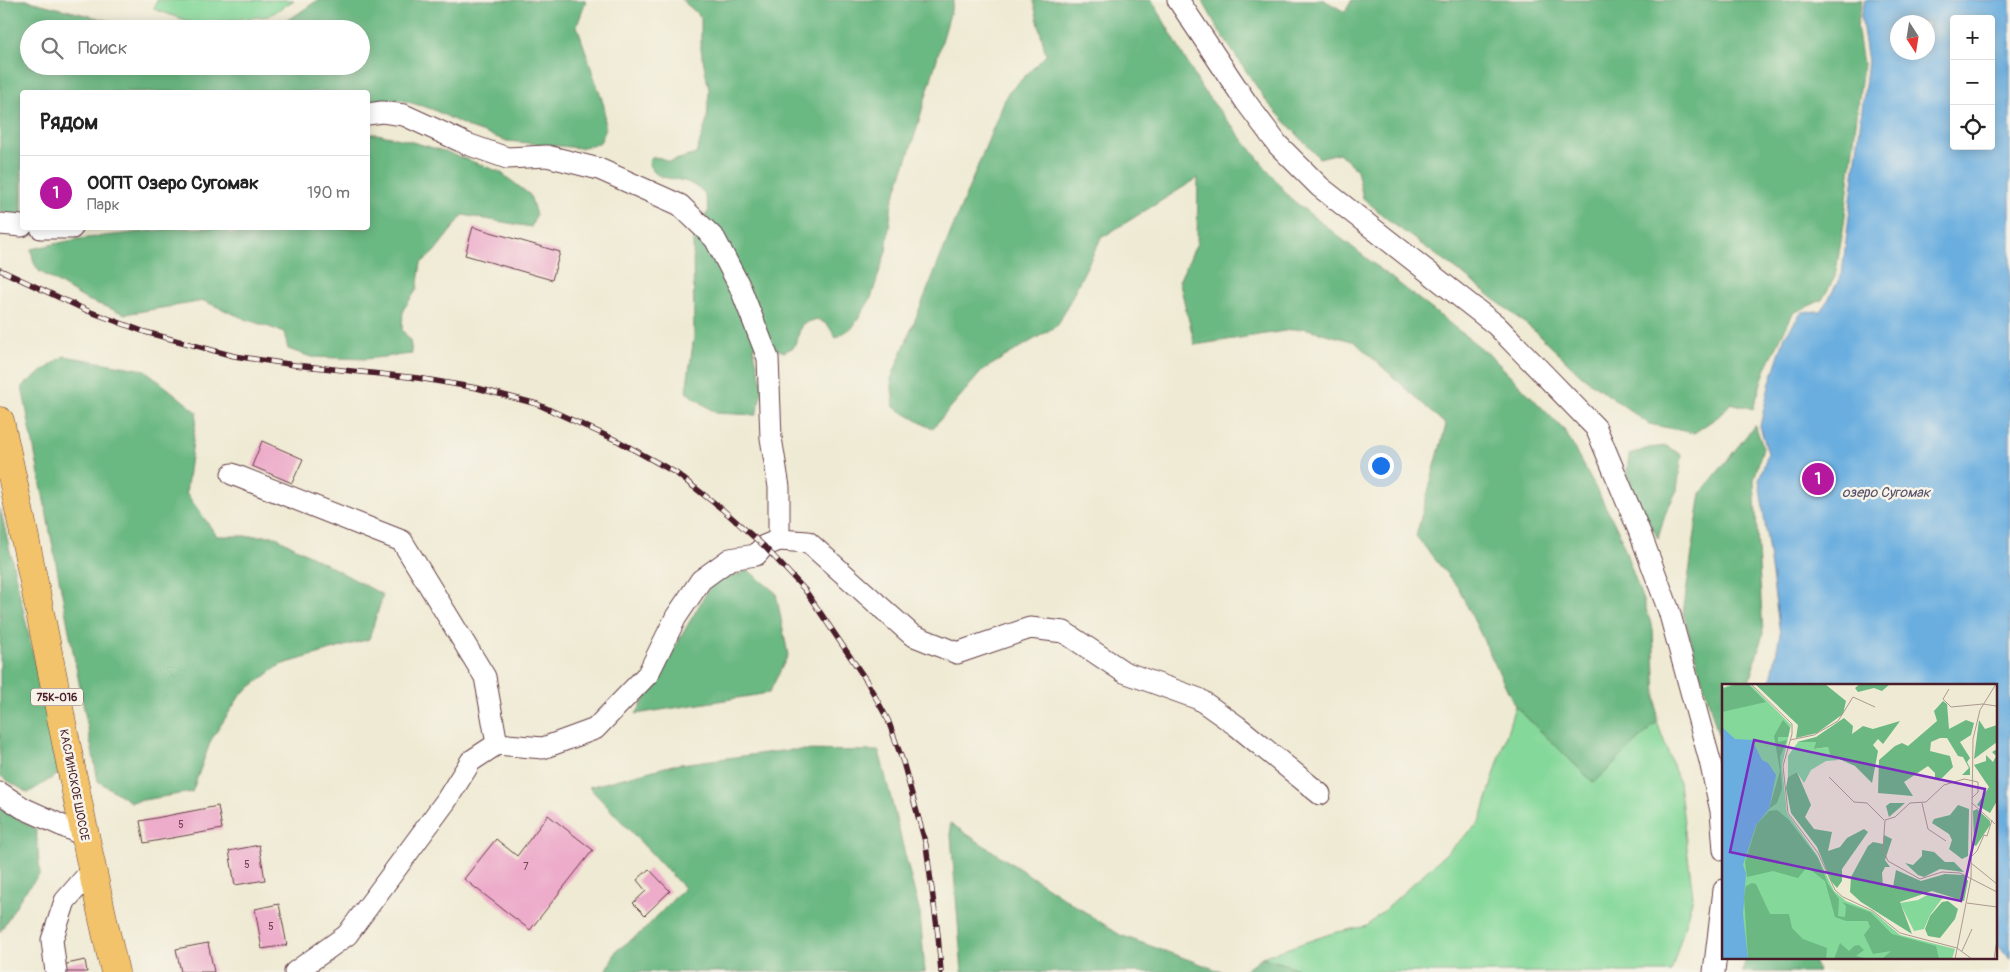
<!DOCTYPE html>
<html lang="ru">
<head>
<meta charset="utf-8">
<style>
	:root { --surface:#fff; --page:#f2f2f2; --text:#222; --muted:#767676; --line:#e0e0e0; --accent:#b5179e }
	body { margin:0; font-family:Pangolin,sans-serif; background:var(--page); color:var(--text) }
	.controls { position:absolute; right:15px; top:15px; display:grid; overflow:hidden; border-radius:5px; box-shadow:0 2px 12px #0003 }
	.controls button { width:45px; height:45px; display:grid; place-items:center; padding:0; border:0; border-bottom:1px solid var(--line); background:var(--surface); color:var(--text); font:25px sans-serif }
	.compass { position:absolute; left:1890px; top:15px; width:45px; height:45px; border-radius:50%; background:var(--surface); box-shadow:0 2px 12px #0003; rotate:168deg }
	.you { position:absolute; left:1380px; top:465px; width:18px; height:18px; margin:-12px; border:4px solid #fff; border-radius:50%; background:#1a73e8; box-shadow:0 0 0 8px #1a73e833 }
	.badge { display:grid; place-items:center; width:32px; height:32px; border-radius:50%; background:var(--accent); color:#fff; font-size:16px; font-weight:700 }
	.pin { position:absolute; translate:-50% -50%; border:2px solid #fff; box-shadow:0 1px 5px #0006 }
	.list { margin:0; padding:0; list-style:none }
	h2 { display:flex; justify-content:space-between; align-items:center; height:65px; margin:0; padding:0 20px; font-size:21px }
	h2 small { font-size:16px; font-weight:400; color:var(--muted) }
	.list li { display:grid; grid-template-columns:32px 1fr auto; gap:15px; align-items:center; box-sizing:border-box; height:75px; padding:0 20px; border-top:1px solid var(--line) }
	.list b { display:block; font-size:19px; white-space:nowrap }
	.list p { margin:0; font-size:16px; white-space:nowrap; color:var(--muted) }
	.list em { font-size:16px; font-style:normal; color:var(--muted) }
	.icon { flex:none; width:28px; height:28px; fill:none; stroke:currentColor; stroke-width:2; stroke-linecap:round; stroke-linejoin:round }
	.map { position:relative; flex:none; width:2010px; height:972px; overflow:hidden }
	.search { position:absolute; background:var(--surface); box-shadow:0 2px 12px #0003; left:20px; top:20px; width:350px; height:55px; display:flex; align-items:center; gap:12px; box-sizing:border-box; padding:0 18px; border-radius:28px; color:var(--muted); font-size:19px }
	.panel { position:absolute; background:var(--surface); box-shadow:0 2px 12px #0003; left:20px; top:90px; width:350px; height:140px; border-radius:5px }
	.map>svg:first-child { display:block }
	.green { fill:#84d89a; stroke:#677c62 }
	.forest { fill:#6bb882; stroke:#5a6c56 }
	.water { fill:#6aaedf; stroke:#5a6685; fill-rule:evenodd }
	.building { fill:#edacca }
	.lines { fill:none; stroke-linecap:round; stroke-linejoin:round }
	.minor-casing { stroke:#633d44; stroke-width:23 }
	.major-casing { stroke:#633d44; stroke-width:29 }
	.minor { stroke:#fff; stroke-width:21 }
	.major { stroke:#f2c36a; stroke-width:28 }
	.rail-casing { stroke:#4a1f2b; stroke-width:5.5 }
	.rail { stroke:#f7f3e8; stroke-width:4; stroke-dasharray:11; stroke-linecap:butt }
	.labels { text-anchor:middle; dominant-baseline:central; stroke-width:5; stroke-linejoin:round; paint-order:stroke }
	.number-label { font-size:10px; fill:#734253 }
	.shield { fill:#f7f3e8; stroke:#7e5f64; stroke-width:1 }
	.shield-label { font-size:11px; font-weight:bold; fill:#4a1f2b }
	.street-label { font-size:12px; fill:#4a1f2b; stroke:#f7f3e8 }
	.water-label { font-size:14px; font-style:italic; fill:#55516a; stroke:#f7f3e8 }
	.inset-road { fill:none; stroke:#ad9990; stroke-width:1 }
	.view { fill:#7b2cbf; fill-opacity:0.15; stroke:#7b2cbf; stroke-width:2.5 }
	.inset-edge { fill:none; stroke:#4a1f2b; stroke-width:2.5 }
</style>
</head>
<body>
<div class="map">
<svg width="2010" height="972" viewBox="0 0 2010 972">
	<rect width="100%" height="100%" fill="#f7f3e8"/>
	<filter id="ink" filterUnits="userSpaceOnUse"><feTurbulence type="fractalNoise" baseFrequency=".02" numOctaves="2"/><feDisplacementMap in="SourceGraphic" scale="10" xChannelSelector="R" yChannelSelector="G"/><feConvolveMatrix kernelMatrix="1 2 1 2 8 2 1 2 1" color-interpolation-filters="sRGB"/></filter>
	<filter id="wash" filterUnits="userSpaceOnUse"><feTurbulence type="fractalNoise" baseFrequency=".0096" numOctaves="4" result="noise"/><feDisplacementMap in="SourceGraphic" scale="20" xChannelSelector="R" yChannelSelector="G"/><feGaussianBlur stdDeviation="1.12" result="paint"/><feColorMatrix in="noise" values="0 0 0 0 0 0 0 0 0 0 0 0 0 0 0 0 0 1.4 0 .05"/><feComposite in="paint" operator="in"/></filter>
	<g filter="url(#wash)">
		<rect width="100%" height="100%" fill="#efead3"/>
		<!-- green -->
		<g class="green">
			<polygon points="157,0 294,0 269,16 196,24 154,9"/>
			<polygon points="1515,706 1594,783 1657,722 1679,782 1693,897 1671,972 1308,972 1262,957 1333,933 1367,926 1480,822"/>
		</g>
		<!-- forest -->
		<g class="forest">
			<polygon points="0,0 25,0 143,29 29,29 29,66 361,66 361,29 265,29 293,17 318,0 586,0 577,26 604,106 605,130 600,143 580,148 507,141 470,128 432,109 401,100 368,100 368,92 22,92 22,220 0,211"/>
			<path d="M682 0H954L913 141 892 203 886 251 871 298 853 327 836 338 828 325 817 319 802 324 794 347 784 352 774 348 753 347 763 388 756 415 716 413 686 392 694 337 693 235 709 210 704 192C699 189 693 184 687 182 671 176 653 182 649 161L653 157 661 158 669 162 696 154 707 120 709 90 701 49V17Z"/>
			<polygon points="1033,0 1152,0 1202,89 1291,199 1490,355 1565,431 1618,530 1653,629 1657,722 1594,783 1515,706 1459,589 1416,536 1446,425 1355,342 1304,328 1195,345 1179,281 1197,243 1198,178 1101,238 1058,325 983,370 932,429 894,407 891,379 1007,94 1046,55"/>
			<polygon points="1202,0 1324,0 1345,12 1352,0 1862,0 1857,26 1863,64 1844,224 1835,277 1822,300 1793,313 1766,368 1753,409 1731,403 1719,416 1694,433 1649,424 1583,377 1537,333 1464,275 1392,223 1363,198 1357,170 1339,153 1319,158 1267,102 1221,34"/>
			<polygon points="368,134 377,134 405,140 444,151 500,172 530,195 536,215 531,227 463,215 434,252 421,263 417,289 403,310 402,330 410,340 412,354 365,359 311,357 288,349 284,332 245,319 204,301 125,314 85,299 39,271 34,263 31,249 78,239 177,228 225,228 231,235 241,228 368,228"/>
			<polygon points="64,356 145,370 197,412 186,493 217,536 274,536 383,595 369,639 280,665 241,694 211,740 192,792 131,802 98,781 22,386"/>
			<polygon points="1755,425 1763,447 1754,480 1763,634 1748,686 1724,686 1724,755 1683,613 1701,493"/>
			<polygon points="1666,446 1682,455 1677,490 1666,512 1658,538 1632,490 1627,470 1629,455 1648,448"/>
			<polygon points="0,507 60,773 28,793 0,776"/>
			<polygon points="748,570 776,593 788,655 769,693 636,714 711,585"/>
			<polygon points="789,750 879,751 920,914 925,972 606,972 616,951 643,931 684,888 589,787 673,765"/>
			<polygon points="0,808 36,829 40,874 23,894 0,932"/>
			<polygon points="950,823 1120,935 1223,972 962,972"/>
			<polygon points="1262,957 1308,972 1243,972"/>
			<polygon points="1746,958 1813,958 1818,972 1742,972"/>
		</g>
		<!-- water -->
		<path class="water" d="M1865 0H2010V959L1997 943 1998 922 1996 920V686H1770L1780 634 1759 480 1768 453 1760 426 1770 382 1785 336 1802 312 1820 311 1828 300 1842 274 1868 61 1861 16ZM1954 19H1991V146H1954ZM1898 22H1928V52H1898Z"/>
		<g id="blocks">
			<!-- building -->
			<g class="building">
				<polygon points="473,227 560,252 552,280 465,255"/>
				<polygon points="262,441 303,459 292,483 252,466"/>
				<polygon points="218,806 222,829 144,843 140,821"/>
				<polygon points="548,815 593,850 530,930 464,879 496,839 517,856"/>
				<polygon points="259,845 265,880 235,885 229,851"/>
				<polygon points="649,869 670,891 645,915 633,903 646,891 637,880"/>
				<polygon points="279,904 287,945 262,949 255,909"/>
				<polygon points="208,943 214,972 181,972 176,949"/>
				<polygon points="85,960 87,972 64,972 62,965"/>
			</g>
		</g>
	</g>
	<g filter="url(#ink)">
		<use href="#blocks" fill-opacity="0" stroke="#633d44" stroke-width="1"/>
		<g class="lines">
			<!-- minor casing -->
			<g class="minor-casing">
				<g id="minor">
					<polyline points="1178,0 1246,102 1278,145 1320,187 1496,325 1596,428 1640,533 1669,611 1710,761 1721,811 1724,850"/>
					<polyline points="0,224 22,226"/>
					<polyline points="41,228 72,228"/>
					<polyline points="232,474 402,541 485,677 497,744"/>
					<polyline points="779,540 808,542 912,635 957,653 1030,628 1064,632 1124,672 1199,699 1237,726 1320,794"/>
					<polyline points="0,793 23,808 85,836"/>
					<polyline points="56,972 52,940 65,901 91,871"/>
					<polyline points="295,972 347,935 446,801 471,761 497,744 543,748 595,729 648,674 676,617 701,580 730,559 756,555 764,546 779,540 779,487 771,438 768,358 740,287 715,239 680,205 599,169 547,156 507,158 467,144 404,115 382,112 368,114"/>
					<polyline points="1714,972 1724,890"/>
				</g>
			</g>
			<!-- major casing -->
			<g class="major-casing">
				<path id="major" d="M0 421C41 604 72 789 115 972"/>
			</g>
			<!-- minor -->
			<use href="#minor" class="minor"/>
			<!-- major -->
			<use href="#major" class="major"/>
			<!-- rail casing -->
			<g class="rail-casing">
				<polyline id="rail" points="0,270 88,311 145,332 234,356 295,365 418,378 477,388 537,404 618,441 676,473 722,509 764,546 805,590 866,680 888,720 903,762 926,845 938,935 941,972"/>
			</g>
			<!-- rail -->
			<use href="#rail" class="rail"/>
		</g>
	</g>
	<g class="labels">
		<!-- number labels -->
		<g class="number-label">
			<text x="181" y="825">5</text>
			<text x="247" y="865">5</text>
			<text x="526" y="867">7</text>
			<text x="271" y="927">5</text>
		</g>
		<!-- shield labels -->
		<rect class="shield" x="31" y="688.5" width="52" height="17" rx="4"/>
		<g class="shield-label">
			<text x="57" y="697">75К-016</text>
		</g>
		<!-- street labels -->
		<g class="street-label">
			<text transform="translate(74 785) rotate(79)">КАСЛИНСКОЕ ШОССЕ</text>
		</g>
		<!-- water labels -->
		<g class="water-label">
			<text x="1886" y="492">озеро Сугомак</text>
		</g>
	</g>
	<!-- overview -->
	<g transform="translate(1722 684)">
		<rect width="275" height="275" fill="#efead3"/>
		<path d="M12 0H28L69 41 60 82 65 129 95 171 112 207 124 217 151 228 178 251 233 265 230 275H0V4ZM76 58H94L93 65 106 63 108 71 117 76 104 77 89 86 82 99 75 88 66 93V72ZM209 209 222 212 208 231 202 245 192 247 178 219 196 216Z" fill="#84d89a"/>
		<path d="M16 0H26L44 18 0 28V5ZM33 0H103L124 17 121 30 95 49 74 54 76 41ZM138 0H168L160 7 152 4 136 8 133 4ZM221 17 225 20 227 45 244 36 252 39 249 51 238 58 248 74 245 78 248 84V91H240L247 84 241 73 236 72 225 54H218L209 58 208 67 228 72 231 83 220 94 213 95V89L206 82 182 98 191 112 156 109 157 76 173 62 180 59 186 62 215 37 212 27ZM122 34 131 42 130 50 141 42 151 45 178 37 161 60 156 55 151 61 156 67 150 99 133 82 108 71 106 63 92 65 94 58H75L94 53ZM61 36 68 44 66 53H56V58L65 56 58 73 60 105 55 119 47 125 58 87 52 52ZM257 36 263 45 275 41V58L252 75ZM275 65V117L268 129 255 121 267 103 252 81 264 77V71L271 78 274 72 270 68ZM75 88 89 121 83 133 92 145 110 148 106 167 118 163 125 154 142 145 146 148 120 185V197L115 204 109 197 95 163 69 129 64 104 66 93ZM168 119H183L167 133 164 122ZM236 121 247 125 246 172 240 175 227 165 230 156 227 150 210 139 212 135 228 131ZM255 125 268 137V141L254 162 252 161 251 127ZM55 126 66 135 96 174 106 200 117 215 116 232 123 233 124 222 120 218 148 228 170 250 214 262 217 275H160L169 267 151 270 142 251 148 243 146 237H124L113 233 103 197 85 183 76 194 51 187 25 193 23 178 35 140 47 127ZM162 151 170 155 163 176 168 183H163L160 189 161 202 171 203 174 186 199 197 223 190 242 191 246 197 242 217 210 207 178 218 190 250 139 218 128 208 129 193 146 162 151 158 161 160ZM200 166 212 168 223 178H232L242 188 218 185 202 193 196 191 183 179 191 181 200 172ZM30 199 34 200 48 230H67L70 244 81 255 105 264 104 275H26L22 213 24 202ZM226 217 236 225 233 235 218 254 206 252 203 245 208 232 220 218ZM118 259 127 267 132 262 137 261 142 266 134 272 146 275H112Z" fill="#6bb882"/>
		<path d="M0 43 13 55 30 56 40 76 46 79 54 91 47 125 34 141 21 181 24 189 21 230 26 275H0Z" fill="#6aaedf"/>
		<path class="inset-road" d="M29 0 70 40V50L61 82 66 129 96 169 113 206 121 213 151 227 178 249 235 264M227 5 221 15 229 23 261 20 274 22M68 56 92 51 116 37 131 13 153 23M107 93 132 118 145 119 162 136M250 114 256 108V98L242 95 222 101 204 118 188 119 173 133 163 136 161 166 166 177 198 195 220 188 238 189 275 208M200 119 206 145 224 157M250 119 273 140M250 172 255 167 262 151 265 152 270 136M249 179 275 200M245 219 275 223M235 264 250 275M240 267 250 245M233 275 249 194 251 55 258 26 274 0M272 275 275 256"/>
		<path class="view" d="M32 56 263 105 239 217 8 168Z"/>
		<rect width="275" height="275" class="inset-edge"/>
	</g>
</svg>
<div class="controls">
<button>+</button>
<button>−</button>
<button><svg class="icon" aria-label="locate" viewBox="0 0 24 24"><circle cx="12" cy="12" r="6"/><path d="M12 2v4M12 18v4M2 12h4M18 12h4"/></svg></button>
</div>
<svg class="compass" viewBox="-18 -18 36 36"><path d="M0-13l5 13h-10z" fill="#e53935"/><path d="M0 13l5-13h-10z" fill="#767676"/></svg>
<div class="you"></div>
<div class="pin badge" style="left:1818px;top:479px">1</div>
<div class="search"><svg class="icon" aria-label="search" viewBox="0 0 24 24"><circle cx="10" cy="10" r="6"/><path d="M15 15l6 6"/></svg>Поиск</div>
<section class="panel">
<h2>Рядом<small></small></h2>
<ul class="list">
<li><span class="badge">1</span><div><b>ООПТ Озеро Сугомак</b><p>Парк</p></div><em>190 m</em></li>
</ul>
</section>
</div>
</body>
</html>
